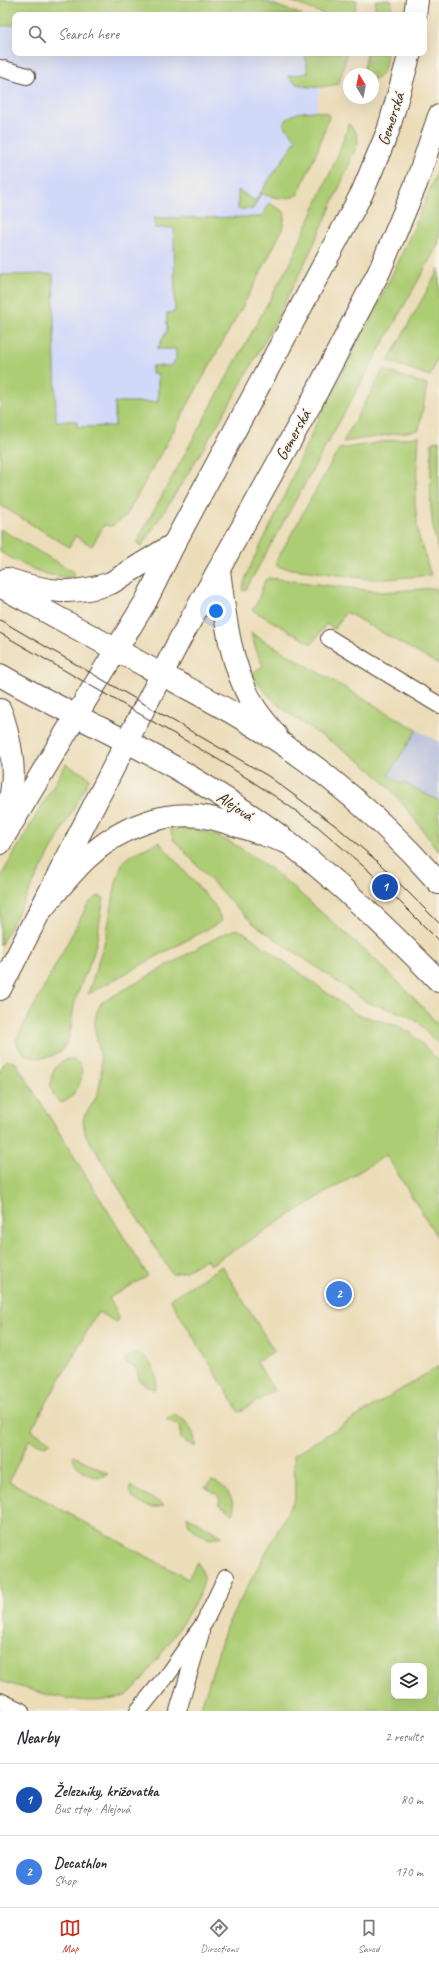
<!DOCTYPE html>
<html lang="en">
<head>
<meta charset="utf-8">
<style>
	:root { --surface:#fff; --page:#f7f7f7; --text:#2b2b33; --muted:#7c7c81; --line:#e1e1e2; --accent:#c8321e }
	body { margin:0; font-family:Caveat,sans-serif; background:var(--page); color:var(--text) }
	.controls { position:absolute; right:12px; bottom:12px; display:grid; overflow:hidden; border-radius:8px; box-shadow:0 4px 16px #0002 }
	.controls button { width:36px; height:36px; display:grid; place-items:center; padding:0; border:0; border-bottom:1px solid var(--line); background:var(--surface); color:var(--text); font:20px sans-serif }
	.compass { position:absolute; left:343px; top:68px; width:36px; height:36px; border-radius:50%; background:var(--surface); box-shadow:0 4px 16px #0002; rotate:350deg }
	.you { position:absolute; left:216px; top:611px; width:14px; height:14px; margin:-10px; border:3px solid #fff; border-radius:50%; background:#1a73e8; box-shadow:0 0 0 6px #1a73e833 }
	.badge { display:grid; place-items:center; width:26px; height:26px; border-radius:50%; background:var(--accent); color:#fff; font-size:13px; font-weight:700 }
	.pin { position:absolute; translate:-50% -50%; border:2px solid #fff; box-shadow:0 1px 4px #0006 }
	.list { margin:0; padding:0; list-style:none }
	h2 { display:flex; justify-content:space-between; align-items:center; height:52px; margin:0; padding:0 16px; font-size:17px }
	h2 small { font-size:13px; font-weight:400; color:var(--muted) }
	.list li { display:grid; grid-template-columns:26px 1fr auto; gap:12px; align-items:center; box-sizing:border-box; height:72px; padding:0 16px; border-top:1px solid var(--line) }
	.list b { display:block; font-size:15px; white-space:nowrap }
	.list p { margin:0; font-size:13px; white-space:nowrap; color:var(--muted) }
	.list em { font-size:13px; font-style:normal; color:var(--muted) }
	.icon { flex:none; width:22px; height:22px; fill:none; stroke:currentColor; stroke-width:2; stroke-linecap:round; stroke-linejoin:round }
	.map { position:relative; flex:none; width:439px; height:1711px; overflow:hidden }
	.search { position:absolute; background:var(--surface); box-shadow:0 4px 16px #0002; left:12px; right:12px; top:12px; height:44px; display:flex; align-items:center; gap:10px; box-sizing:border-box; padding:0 14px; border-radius:8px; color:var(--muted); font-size:15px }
	.sheet { height:196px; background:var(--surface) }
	nav { display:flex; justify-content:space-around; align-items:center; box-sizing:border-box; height:56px; border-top:1px solid var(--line); background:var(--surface); font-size:11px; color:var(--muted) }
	nav a { display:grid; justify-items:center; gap:2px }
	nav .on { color:var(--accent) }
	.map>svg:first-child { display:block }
	.built { fill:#d1d9f9 }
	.industrial { fill:#bbc3de }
	.green { fill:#adcd75; stroke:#747c4a; fill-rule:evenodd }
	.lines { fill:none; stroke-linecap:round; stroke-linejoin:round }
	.service-casing { stroke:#564535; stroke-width:18 }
	.minor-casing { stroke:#564535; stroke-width:24 }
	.tertiary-casing { stroke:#564535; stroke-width:24 }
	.service { stroke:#fff; stroke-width:16 }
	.minor { stroke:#fff; stroke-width:22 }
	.tertiary { stroke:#fff; stroke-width:22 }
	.tram { stroke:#3b2a1e; stroke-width:1 }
	.labels { text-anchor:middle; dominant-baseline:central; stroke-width:3; stroke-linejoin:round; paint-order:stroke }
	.street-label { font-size:17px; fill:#3b2a1e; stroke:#f7f3e8 }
</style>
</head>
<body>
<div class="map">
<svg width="439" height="1711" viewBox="0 0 439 1711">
	<rect width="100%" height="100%" fill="#f7f3e8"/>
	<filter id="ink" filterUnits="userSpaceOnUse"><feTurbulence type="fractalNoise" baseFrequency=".025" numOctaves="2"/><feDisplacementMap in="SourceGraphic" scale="8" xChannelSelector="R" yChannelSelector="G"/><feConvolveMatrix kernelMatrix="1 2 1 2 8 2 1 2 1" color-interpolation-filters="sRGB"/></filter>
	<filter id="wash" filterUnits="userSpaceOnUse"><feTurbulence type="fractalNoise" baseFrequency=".012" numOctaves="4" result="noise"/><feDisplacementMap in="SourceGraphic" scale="16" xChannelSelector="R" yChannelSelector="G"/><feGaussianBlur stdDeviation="0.9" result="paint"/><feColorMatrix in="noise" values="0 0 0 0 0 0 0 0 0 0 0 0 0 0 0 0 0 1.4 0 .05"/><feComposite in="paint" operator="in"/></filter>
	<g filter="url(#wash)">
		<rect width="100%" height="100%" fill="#ecddb9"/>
		<!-- built -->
		<polygon class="built" points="0,0 276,0 278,15 15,15 15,53 324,53 317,107 141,463 0,429"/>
		<!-- industrial -->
		<polygon class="industrial" points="417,730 439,742 439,801 403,782 402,784 388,775"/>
		<!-- green -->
		<g class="green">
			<polygon points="0,0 261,0 302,15 15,15 15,25 0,26"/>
			<polygon points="288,0 357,0 354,15 326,15"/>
			<polygon points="376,0 392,0 391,15 374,15"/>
			<path d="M305 53H347L339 84C322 87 300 92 288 76L308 73Z"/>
			<path d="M367 53H387C385 65 386 76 373 80V74H363Z"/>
			<path d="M314 111 327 113 329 117 318 149 298 194C290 201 271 198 261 193L253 209H238V190L255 201 296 140 283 124C291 112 301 112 314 111Z"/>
			<path d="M349 124 357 134 358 143C301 285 225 419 141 547L137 541 292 259 337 157Z"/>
			<path d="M439 166V243L245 591 242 590C250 561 267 535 279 508 294 474 308 439 325 406 366 327 408 250 439 166Z"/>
			<polygon points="269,203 283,211 285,214 282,230 256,282 126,516 112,526 104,525 92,546 75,536 69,547 0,505 0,275 53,274 56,421 77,421 77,427 115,426 115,402 158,402 158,374 152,373 152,366 170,366 176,360 176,349 157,349 167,331 167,313 175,312 174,228 155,228 155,218 262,217"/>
			<polygon points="439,269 439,353 430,376 388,361"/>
			<polygon points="383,370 427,385 419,430 343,442"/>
			<polygon points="419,436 415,501 418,534 431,575 385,579 369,579 278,567 275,563 339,449"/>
			<path d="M439 440V553C428 517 430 480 432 443Z"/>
			<path d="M0 529 74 572V577C44 578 26 566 0 552Z"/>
			<polygon points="269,578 382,592 436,588 439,596 439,665 346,612 334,629 326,624 312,644 252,610 257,603 265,580"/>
			<path d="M251 633 417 730 388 775 401 784 403 782 439 801V852C418 824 398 794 371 770 335 739 274 715 252 673L263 666 256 650Z"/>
			<polygon points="66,764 90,778 0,946 0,878"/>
			<path d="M170 828C183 829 197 829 209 833 250 847 289 884 321 912 362 948 404 984 439 1026V1045L418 1022 405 1014 368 1003 254 924 230 901 173 839Z"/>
			<polygon points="159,842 215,906 222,921 88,994 106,937 116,883 123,861 137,852"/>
			<path d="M98 896 104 898C100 915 99 934 94 952 88 970 78 987 74 1006 71 1021 72 1038 62 1050 55 1057 42 1059 33 1057 22 1054 19 1050 16 1040L88 904Z"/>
			<path d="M237 929 245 933 356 1014 398 1026 411 1033 439 1061V1240L386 1155 210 1265 206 1259 186 1271 172 1274 86 1135C80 1114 85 1117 94 1101 99 1093 100 1084 101 1075 104 1047 86 1030 101 1003L221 935Z"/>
			<path d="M66 1059C93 1059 81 1093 64 1102H59C45 1088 50 1067 66 1059Z"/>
			<path d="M6 1060 16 1063 21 1071 148 1276 109 1298 117 1312 118 1320 116 1322 98 1312 31 1430 51 1442 45 1446 29 1440 9 1481 188 1579 197 1562C203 1570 205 1578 202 1588 196 1605 142 1686 127 1695 124 1697 117 1698 113 1699 75 1706 36 1691 0 1681V1068Z"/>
			<polygon points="222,1266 274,1351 257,1362 274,1391 239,1412 170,1299"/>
			<path d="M137 1352C150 1357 161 1377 154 1390L139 1381 137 1369 124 1361 127 1357Z"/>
			<path d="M439 1366V1711H200L226 1627 295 1498 294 1455ZM394 1666H424V1696H394Z"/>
			<path d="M174 1415C186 1417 197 1435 195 1447L181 1439 179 1426 166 1419Z"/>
			<path d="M73 1455 108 1474C95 1483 73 1469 73 1455Z"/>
			<path d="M212 1481C224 1483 236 1500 234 1513L218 1504 220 1501 218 1495 205 1487Z"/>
			<path d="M130 1486 164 1505C155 1511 133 1503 130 1493 129 1490 130 1488 130 1486Z"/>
			<path d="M187 1516 222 1536 210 1539C199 1533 187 1530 187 1516Z"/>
		</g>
	</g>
	<g filter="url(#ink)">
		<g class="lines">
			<!-- service casing -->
			<g class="service-casing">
				<g id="service">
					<polyline points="0,68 27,76"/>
					<polyline points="329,638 439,705"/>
					<polyline points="0,1701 21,1711"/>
					<polyline points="138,1711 168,1674 204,1623 226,1577"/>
					<polyline points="178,1711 201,1633"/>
				</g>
			</g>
			<!-- minor casing -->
			<g class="minor-casing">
				<g id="minor">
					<path d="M0 710C4 718 6 728 8 737 16 771 14 792 2 826"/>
					<polyline points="0,843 76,716"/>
					<path d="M43 908C57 891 71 873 87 858 119 828 166 808 210 818 236 824 261 834 286 842"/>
					<polyline points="0,989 126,743"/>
				</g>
			</g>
			<!-- tertiary casing -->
			<g class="tertiary-casing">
				<g id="tertiary">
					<polyline points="415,15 417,0"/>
					<path d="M219 570C225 616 229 661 252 703 258 714 268 725 276 735"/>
					<path d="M7 579C45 592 73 596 111 583L174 544"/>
					<path d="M0 586C48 612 96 639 144 665 205 697 268 730 323 773 365 806 404 843 439 883"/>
					<path d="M0 675C57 708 117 735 174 767 213 790 254 815 290 844 343 886 392 933 439 981"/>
					<polyline points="76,716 146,601 174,544 362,193 388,131 410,53"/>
					<polyline points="126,743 179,641 310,405 379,272 416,184 439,116"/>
				</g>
			</g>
			<!-- service -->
			<use href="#service" class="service"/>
			<!-- minor -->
			<use href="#minor" class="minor"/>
			<!-- tertiary -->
			<use href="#tertiary" class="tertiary"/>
			<!-- tram -->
			<g class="tram">
				<polyline points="0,620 268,776 336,826 378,862 439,923"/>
				<polyline points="0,633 219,760 276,797 316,825 369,871 439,941"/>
			</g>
		</g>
	</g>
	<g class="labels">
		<!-- street labels -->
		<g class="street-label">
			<text transform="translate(391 119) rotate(-72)">Gemerská</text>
			<text transform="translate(293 435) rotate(-61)">Gemerská</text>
			<text transform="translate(235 806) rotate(33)">Alejová</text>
		</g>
	</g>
</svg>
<div class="controls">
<button><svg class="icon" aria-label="layers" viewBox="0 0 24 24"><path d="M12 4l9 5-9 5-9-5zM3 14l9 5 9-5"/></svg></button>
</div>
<svg class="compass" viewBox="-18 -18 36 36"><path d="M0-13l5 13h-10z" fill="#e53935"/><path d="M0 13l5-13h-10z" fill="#7c7c81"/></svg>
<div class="you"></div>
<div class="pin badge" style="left:385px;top:887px;background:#1a4fb4">1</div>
<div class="pin badge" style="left:339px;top:1294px;background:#3f7fe0">2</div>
<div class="search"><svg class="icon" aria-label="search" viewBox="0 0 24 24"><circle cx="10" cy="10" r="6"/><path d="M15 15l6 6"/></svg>Search here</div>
</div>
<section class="sheet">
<h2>Nearby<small>2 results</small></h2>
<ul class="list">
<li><span class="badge" style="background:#1a4fb4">1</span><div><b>Železníky, križovatka</b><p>Bus stop · Alejová</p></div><em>80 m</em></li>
<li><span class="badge" style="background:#3f7fe0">2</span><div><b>Decathlon</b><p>Shop</p></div><em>170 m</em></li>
</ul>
</section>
<nav>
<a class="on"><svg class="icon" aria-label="map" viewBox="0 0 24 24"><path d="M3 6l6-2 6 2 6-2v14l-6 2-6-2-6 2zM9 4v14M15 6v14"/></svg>Map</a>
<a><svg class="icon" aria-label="directions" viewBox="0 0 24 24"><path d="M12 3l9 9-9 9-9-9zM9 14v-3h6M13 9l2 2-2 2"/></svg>Directions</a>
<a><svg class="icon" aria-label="saved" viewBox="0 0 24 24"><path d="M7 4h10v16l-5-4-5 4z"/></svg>Saved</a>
</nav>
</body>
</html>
